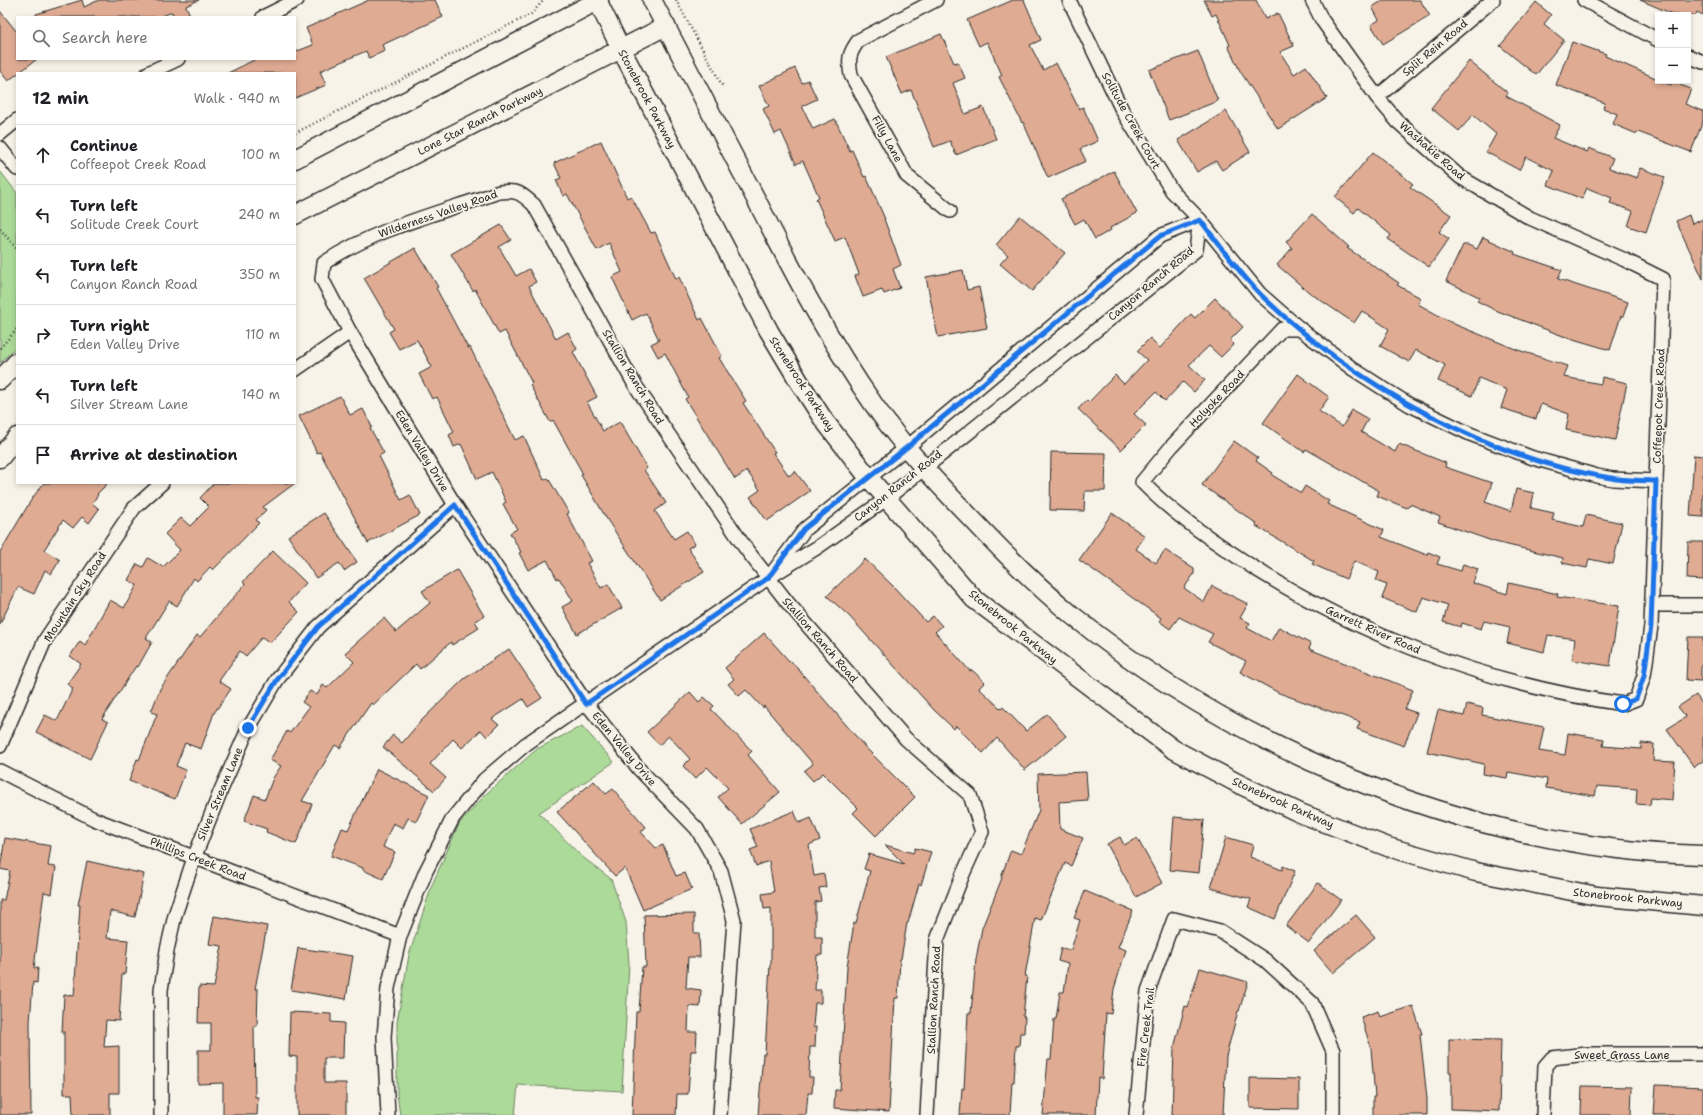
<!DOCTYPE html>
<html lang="en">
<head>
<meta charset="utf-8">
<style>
	:root { --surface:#fff; --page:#f2f2f2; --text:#202124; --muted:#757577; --line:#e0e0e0 }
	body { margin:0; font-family:"Shantell Sans",sans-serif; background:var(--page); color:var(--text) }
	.controls { position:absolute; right:12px; top:12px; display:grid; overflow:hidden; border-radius:0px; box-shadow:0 2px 6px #0003 }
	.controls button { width:36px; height:36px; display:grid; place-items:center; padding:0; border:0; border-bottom:1px solid var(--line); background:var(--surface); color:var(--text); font:20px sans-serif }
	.stop { position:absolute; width:12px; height:12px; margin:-9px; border:3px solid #1a73e8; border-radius:50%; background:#fff }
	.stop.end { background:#1a73e8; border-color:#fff; box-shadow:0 1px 4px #0008 }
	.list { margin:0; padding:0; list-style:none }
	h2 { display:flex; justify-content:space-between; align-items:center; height:52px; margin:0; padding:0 16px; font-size:17px }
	h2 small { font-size:13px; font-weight:400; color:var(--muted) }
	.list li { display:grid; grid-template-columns:26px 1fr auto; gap:12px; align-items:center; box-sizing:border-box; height:60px; padding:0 16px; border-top:1px solid var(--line) }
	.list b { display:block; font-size:15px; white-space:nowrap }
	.list p { margin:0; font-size:13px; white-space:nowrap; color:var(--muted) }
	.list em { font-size:13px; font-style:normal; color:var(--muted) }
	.icon { flex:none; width:22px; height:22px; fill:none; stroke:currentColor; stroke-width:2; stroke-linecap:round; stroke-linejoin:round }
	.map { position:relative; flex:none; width:1703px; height:1115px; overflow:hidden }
	.search { position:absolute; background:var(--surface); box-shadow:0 2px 6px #0003; left:16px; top:16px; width:280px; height:44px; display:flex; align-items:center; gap:10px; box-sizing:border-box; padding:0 14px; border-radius:0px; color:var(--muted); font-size:15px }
	.panel { position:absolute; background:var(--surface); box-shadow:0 2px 6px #0003; left:16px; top:72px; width:280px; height:412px; border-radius:0px }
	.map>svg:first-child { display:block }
	.green { fill:#acda99; stroke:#6c8262 }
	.building { fill:#dfab93; stroke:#2b2b2b }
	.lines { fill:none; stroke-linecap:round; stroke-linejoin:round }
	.street-casing { stroke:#2b2b2b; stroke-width:16 }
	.secondary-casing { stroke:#2b2b2b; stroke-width:21 }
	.path { stroke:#2b2b2b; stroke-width:2.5; stroke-dasharray:1 3; stroke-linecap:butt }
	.street { stroke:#f7f3e8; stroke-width:13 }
	.secondary { stroke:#f7f3e8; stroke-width:18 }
	.route { stroke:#1a73e8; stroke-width:5 }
	.labels { text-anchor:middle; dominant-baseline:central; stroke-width:3.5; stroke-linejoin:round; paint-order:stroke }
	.street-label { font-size:11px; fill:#2b2b2b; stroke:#f7f3e8 }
</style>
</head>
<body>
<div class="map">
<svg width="1703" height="1115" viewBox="0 0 1703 1115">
	<rect width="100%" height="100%" fill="#f7f3e8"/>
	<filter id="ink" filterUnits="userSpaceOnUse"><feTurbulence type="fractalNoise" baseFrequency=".025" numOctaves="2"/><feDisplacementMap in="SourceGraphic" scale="8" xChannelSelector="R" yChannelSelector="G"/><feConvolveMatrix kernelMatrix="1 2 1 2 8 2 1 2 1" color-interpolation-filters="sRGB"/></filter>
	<g filter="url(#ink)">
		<!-- green -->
		<g class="green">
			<polygon points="0,171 17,193 17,346 0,363"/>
			<polygon points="582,726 614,762 539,813 580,855 611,879 626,922 629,964 622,1091 518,1085 515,1115 400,1115 397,1094 397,1022 409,955 432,885 459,824 486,794 537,749"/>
		</g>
		<!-- building -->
		<g class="building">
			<polygon points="82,0 84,7 99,0 199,0 186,6 191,17 174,17 172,12 160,17 36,17 36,14"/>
			<polygon points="369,0 435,0 443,17 382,45 385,51 369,58 366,51 320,71 326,85 295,98 295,73 228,73 256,59 295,59 295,52 313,45 306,28"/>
			<polygon points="1013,0 1024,0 1041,40 1030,45 1043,70 1056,63 1079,109 1083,107 1098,141 1080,149 1086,161 1048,178 1023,122 1022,123 999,77 1002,75 987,42 979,46 967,20"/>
			<polygon points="1204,0 1256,0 1265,19 1278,13 1294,46 1280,52 1294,74 1306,66 1327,98 1278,129 1240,71 1228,46 1230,45 1216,14 1212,16"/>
			<polygon points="1384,0 1420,0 1430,16 1383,44 1371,25 1379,20 1372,7"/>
			<polygon points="1640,0 1703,0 1703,15 1697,12 1696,15 1675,15"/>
			<polygon points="1536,2 1551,15 1544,24 1564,40 1536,75 1500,46"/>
			<polygon points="0,11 17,32 17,59 37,59 8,81 0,71"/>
			<polygon points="941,34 954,63 958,62 965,78 953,83 965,114 983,107 996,139 956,155 950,141 934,147 911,90 902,94 886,57"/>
			<polygon points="1572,42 1606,54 1605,56 1658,79 1658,81 1671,85 1672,82 1691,89 1685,104 1703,111 1703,121 1691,152 1638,132 1637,134 1613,124 1617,114 1603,108 1605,103 1556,85"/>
			<polygon points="1198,51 1218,101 1169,120 1149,70"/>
			<polygon points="1469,61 1508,93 1506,96 1560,125 1553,138 1587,152 1589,148 1613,158 1609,168 1637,178 1640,168 1665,177 1646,232 1628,226 1633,211 1610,203 1612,198 1587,188 1582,199 1548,185 1554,171 1526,157 1519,170 1486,152 1496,134 1473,115 1459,131 1431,108"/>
			<polygon points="795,68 802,83 808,80 817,99 802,106 813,129 835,119 850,151 852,150 864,177 866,176 885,219 884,219 901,265 893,269 900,288 884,294 882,290 863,297 855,276 859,274 845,237 835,241 816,199 819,197 803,161 796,164 781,131 775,134 763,109 769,106 759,86"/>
			<polygon points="1226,111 1250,152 1222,170 1216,161 1197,172 1178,140"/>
			<polygon points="601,141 627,198 631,196 651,233 655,232 676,279 679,277 699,320 702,318 722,356 719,358 746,401 743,403 775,452 773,453 789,476 795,471 810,491 767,521 750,497 760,490 747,471 735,479 685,399 688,397 665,353 658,357 651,344 659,340 646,313 632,320 612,277 622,272 609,243 597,250 567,194 563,196 556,180 561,178 554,163"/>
			<polygon points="1373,152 1413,184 1410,187 1451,215 1439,232 1449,239 1429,267 1388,239 1391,235 1358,208 1354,213 1335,197"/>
			<polygon points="1114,171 1137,213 1110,228 1111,230 1095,239 1084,219 1075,224 1061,199"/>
			<polygon points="1312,214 1349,247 1347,248 1399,283 1397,285 1421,298 1418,304 1454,324 1518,350 1568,366 1564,377 1601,384 1602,377 1627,383 1615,440 1566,430 1569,414 1541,404 1536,419 1501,408 1507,390 1479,378 1472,396 1438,381 1445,365 1416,350 1409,362 1380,346 1389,329 1362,311 1354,323 1310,293 1277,265 1292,248 1286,242"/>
			<polygon points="1689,215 1692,224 1703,219 1703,279 1676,221"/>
			<polygon points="1020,216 1065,253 1032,291 1000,264 1008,255 996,245"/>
			<polygon points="501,225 511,240 499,247 516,276 529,269 536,282 529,286 556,339 568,332 577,349 573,352 597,397 587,402 603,431 620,422 647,468 644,470 666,503 655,511 674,539 687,531 695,544 688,548 704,572 660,600 608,521 581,475 583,474 553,420 550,422 530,385 532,383 505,331 499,334 475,289 473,291 451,254"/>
			<polygon points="1483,237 1515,252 1514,254 1562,270 1558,279 1628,302 1623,317 1621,316 1610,350 1563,336 1495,310 1477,301 1479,297 1446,281 1463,245 1468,245 1477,249"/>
			<polygon points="415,248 438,287 436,288 468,348 470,347 515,440 524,436 544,480 548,478 569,513 567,514 592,561 587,563 601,588 608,584 622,608 577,634 562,607 573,601 559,578 557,579 547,560 528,570 519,553 521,552 510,533 517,529 503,504 506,502 492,472 477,479 461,444 454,447 449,435 454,432 437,397 432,399 419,374 432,367 417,340 399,349 389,332 394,329 364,278"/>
			<polygon points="963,270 967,290 979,287 987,328 938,337 926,277"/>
			<polygon points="1215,298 1243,327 1230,340 1234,344 1221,357 1209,346 1189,365 1205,380 1194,392 1183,382 1165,401 1156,392 1134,414 1146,425 1121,450 1078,409 1087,400 1089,402 1115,375 1124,384 1147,360 1137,351 1150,338 1160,348 1191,314 1195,318"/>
			<polygon points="1298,374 1329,397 1319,411 1342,427 1352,410 1368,419 1361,432 1395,452 1399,444 1446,463 1445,467 1492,483 1485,502 1511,511 1516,489 1534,493 1531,508 1554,513 1552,520 1583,527 1586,515 1622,523 1613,564 1589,559 1587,568 1562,563 1563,558 1495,542 1438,522 1440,517 1410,504 1407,508 1377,496 1379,491 1306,449 1304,452 1263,423"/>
			<polygon points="340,396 350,415 363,409 372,427 370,428 384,453 379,456 401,500 410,495 420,515 368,543 320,452 317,453 299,416"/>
			<polygon points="1234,441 1258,458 1256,461 1273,473 1272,475 1301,493 1305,486 1329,501 1327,504 1384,530 1381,537 1427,555 1428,552 1440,557 1437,564 1461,571 1463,564 1478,569 1473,583 1507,594 1509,583 1558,594 1557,597 1619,606 1610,666 1572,660 1575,639 1548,635 1544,652 1507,643 1510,627 1484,621 1481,629 1462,623 1461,627 1443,622 1448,605 1423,597 1417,612 1382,598 1387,585 1376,581 1379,572 1354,561 1346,579 1312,564 1314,561 1256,526 1257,524 1202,485"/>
			<polygon points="1051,452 1106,453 1105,491 1085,491 1084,511 1050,510"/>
			<polygon points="1694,455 1703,456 1703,517 1690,516"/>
			<polygon points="44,483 108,483 97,494 98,495 92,503 99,509 89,523 82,517 73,528 63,520 44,550 60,560 51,574 45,570 34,594 18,587 0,624 0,552 33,497"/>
			<polygon points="214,483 295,483 263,507 266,510 256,520 259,523 213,570 210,567 197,581 194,578 177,606 169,601 146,638 152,642 138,667 136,666 102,719 108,722 90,759 36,732 45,715 57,721 73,688 67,684 81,664 70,656 80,641 85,645 110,600 124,608 137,585 128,580 137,564 143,567 148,558 163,567 180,550 165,534 181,518 190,526 209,507 200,498"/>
			<polygon points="324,513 357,562 344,571 339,563 316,578 288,536"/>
			<polygon points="1112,513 1145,536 1136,549 1156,563 1165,550 1194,569 1194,574 1184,588 1204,602 1212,586 1248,604 1240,618 1250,623 1247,628 1271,641 1279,627 1311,644 1309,649 1413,690 1405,709 1417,713 1404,746 1357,729 1360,722 1279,693 1240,672 1246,661 1208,642 1213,634 1179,617 1170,629 1159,621 1161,618 1079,560"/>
			<polygon points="1688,542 1703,542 1703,580 1687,579"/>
			<polygon points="273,551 306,583 289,602 299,612 270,643 262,637 246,656 240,651 219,681 231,689 214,713 201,749 185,743 176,766 186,770 175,799 129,781 137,759 139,760 157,714 151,712 160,689 197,635 200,637 245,584 243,582"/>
			<polygon points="865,559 893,586 926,622 933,616 942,626 935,632 970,671 972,670 985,682 979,688 1001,709 1003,707 1026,731 1047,714 1066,736 1025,770 997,738 983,753 956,726 954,729 934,710 849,616 827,596"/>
			<polygon points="457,570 484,616 475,621 479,628 452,645 451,642 420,669 416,664 373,705 371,703 340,748 335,745 302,801 312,804 296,844 266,832 267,829 244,821 254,795 265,799 273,778 281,766 270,760 287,731 290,733 309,707 302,702 310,691 317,695 323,685 327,688 354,662 345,653 384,618 396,632 430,603 422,591"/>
			<polygon points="764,633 790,662 791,661 866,748 915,797 876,836 853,813 858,808 823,773 813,781 804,771 813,764 764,706 763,708 746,690 739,696 728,684 734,679 725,668"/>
			<polygon points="1688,637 1703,637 1703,666 1701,666 1701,681 1686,680"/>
			<polygon points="509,649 542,698 528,707 523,699 492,719 499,725 487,737 481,730 462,748 453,739 430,764 446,778 434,791 383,747 393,735 402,743 420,722 464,679"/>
			<polygon points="690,692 699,702 704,697 714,706 711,709 752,751 748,755 780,792 742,824 718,797 728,788 707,767 695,779 683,766 690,759 669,736 659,745 647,732"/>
			<polygon points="1696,695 1703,705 1703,761 1694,767 1667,729 1686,717 1678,707"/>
			<polygon points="1467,704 1483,708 1482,715 1544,727 1539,751 1565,755 1568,733 1604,739 1603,746 1641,749 1641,743 1654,744 1653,761 1675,762 1672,800 1651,798 1650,805 1636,804 1637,789 1597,786 1595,796 1546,788 1547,779 1508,772 1507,778 1483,774 1484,764 1427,752 1438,710 1464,716"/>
			<polygon points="377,769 429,795 416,822 408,818 403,828 393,823 383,847 395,852 383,879 363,870 363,868 331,856 342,828 348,830"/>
			<polygon points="1086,772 1088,800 1059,802 1060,829 1083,838 1071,866 1065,863 1041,920 1035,918 1025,976 1027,976 1023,1017 1025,1017 1024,1033 1020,1033 1019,1046 1016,1046 1014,1082 1012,1082 1010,1115 960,1115 962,1088 964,1089 968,1013 971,1013 976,959 982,928 1002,878 1001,877 1011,850 1021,854 1039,810 1038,774"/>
			<polygon points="594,781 606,794 613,789 646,827 641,832 656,848 663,845 676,876 685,873 692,889 643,910 625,868 615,876 557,812"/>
			<polygon points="794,811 799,823 811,818 820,840 809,845 814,876 824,874 826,887 819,888 821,901 815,902 815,937 822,937 822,955 817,955 815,990 821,990 821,1003 815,1003 813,1027 816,1027 815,1047 810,1047 809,1077 813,1077 812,1093 808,1093 806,1115 758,1115 763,1054 765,1054 770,964 771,964 771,908 764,909 762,894 774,892 769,861 756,866 750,850 758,847 750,829"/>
			<polygon points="1174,817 1204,820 1199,873 1170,870"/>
			<polygon points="1120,837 1124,845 1137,838 1162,883 1136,897 1107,844"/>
			<polygon points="1226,837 1253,845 1250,857 1282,870 1283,866 1295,871 1275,919 1248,907 1251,899 1211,888"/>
			<polygon points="5,838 51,846 48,866 56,867 52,894 44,892 34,968 38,968 37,983 33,982 30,1022 31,1115 0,1115 0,900 4,900 10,871 0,869"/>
			<polygon points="885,845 913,853 915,848 931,852 921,885 919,884 908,923 907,923 901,959 900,959 898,998 895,998 889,1112 834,1108 835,1090 840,1090 847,967 854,923 856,923 870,871 864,869 869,854 904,864"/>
			<polygon points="87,861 144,874 135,917 110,911 107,938 128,940 125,974 122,974 119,1021 106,1020 104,1047 119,1046 119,1093 110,1093 110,1115 73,1115 72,1094 64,1094 64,1032 62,1032 64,995 74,996 80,905 78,905"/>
			<polygon points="1318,883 1341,900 1309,943 1286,926"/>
			<polygon points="1085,891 1133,911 1118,947 1126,950 1114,989 1111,1014 1106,1013 1102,1079 1098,1078 1096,1115 1043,1115 1048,1059 1051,1059 1054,1019 1056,1019 1060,992 1064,992 1068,964 1058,961 1061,948 1071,950 1080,920 1074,918"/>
			<polygon points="694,914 694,933 699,933 700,957 688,957 686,988 701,990 700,1007 689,1006 688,1032 697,1032 696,1051 691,1051 688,1094 677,1094 676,1115 632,1115 636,1012 639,1012 642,967 646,967 644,915"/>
			<polygon points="1356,915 1375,937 1333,973 1314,951"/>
			<polygon points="214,916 267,926 255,989 258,989 257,1026 254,1026 255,1097 258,1097 257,1115 223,1115 223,1083 198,1084 198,1050 211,1050 211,1023 198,1023 199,986 214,987 222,946 209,944"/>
			<polygon points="298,948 353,956 346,999 291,990"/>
			<polygon points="1200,968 1248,982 1239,1011 1238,1011 1226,1056 1223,1115 1172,1115 1174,1048 1185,1006 1188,1007"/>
			<polygon points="1413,1006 1422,1034 1420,1034 1427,1098 1427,1115 1373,1115 1373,1097 1375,1097 1371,1048 1361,1017 1378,1011 1380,1017"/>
			<polygon points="290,1012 331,1014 331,1022 344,1023 343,1058 324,1058 324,1083 346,1083 346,1115 297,1115 297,1057 289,1056"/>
			<polygon points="1449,1039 1501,1040 1499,1111 1451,1109 1451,1072 1449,1072"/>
			<polygon points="1250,1078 1299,1079 1299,1109 1250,1108"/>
			<polygon points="1656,1085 1703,1087 1703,1115 1654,1115"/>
			<polygon points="1582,1086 1632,1087 1631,1115 1581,1115"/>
		</g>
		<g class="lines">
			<!-- street casing -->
			<g class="street-casing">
				<g id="street">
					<path d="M936 0 859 40C849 53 848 59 851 75L907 176 950 211"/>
					<polyline points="1069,0 1122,110 1172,191 1200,220 1260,294 1300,329 1353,369 1381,387 1410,405 1470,434 1533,458 1597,476 1613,479 1656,481"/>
					<polyline points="1584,0 1658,40"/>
					<polyline points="263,17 297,0"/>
					<polyline points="1688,56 1703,62"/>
					<polyline points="148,73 178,59"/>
					<polyline points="1377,97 1493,0"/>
					<polyline points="0,134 17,120"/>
					<polyline points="0,148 17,169"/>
					<path d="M1300 329H1282L1172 446 1142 482C1167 508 1197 530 1227 550 1345 631 1482 684 1623 704L1636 699 1644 676 1651 626 1663 279 1625 260 1530 218 1460 177 1398 122 1377 97 1322 20 1312 0"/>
					<polyline points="295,370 350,332"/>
					<polyline points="773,572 805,529 906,448 1160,236 1200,220"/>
					<polyline points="1652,605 1703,605"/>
					<polyline points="0,746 45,640 134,508 162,483"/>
					<polyline points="0,771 94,819 400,936"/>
					<polyline points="161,1115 161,990 167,950 175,915 194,858 221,790 248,729 277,680 318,627 455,505"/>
					<polyline points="388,1115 384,1037 388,988 400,936 426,871 453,818 484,780 526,744 768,578 818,547 886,499 1196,250 1200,220"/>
					<path d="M720 1115 734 920 721 871 697 829 639 769 586 703 455 505 350 332 322 279 324 263C376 228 440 213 499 192 518 190 521 193 534 205L635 385 746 549 788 603 906 739 970 795 982 832 963 874 937 940 927 1115"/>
					<polyline points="1136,1115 1148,991 1174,919 1220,931 1265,960 1312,1003 1333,1051 1333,1115"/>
					<polyline points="1543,1115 1545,1066 1552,1058 1587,1054 1703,1054"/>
				</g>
			</g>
			<!-- secondary casing -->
			<g class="secondary-casing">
				<g id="secondary">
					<polyline points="597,0 621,49 769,331 800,383 823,419 868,477 974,599 1173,749 1239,784 1300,813 1388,847 1476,872 1597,896 1703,906"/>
					<path d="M652 0C688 68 723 137 759 205 794 274 830 342 874 405 903 447 938 484 973 520 1004 553 1037 586 1072 615 1231 744 1441 833 1645 852 1664 854 1684 854 1703 855"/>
					<polyline points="295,159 599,0"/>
					<polyline points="295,215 666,26"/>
					<polyline points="0,380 17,362"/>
					<polyline points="0,458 17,437"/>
				</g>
			</g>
			<!-- path -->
			<g class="path">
				<polyline points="676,0 723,87"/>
				<polyline points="295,133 531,14 544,0"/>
				<polyline points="0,229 17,249"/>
				<polyline points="0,348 17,329"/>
			</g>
			<!-- street -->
			<use href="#street" class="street"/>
			<!-- secondary -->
			<use href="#secondary" class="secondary"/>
		</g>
	</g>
	<g class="lines" filter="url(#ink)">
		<!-- route -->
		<path class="route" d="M248 728 277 680 318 627 455 505 586 704 768 578 804 529 906 448 1160 236 1200 220C1219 244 1240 274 1261 295 1351 382 1487 459 1611 478 1626 481 1641 480 1656 481L1651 626 1644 676 1636 699 1623 704"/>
	</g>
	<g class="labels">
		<!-- street labels -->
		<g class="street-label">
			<text transform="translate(1435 48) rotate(-40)">Split Rein Road</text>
			<text transform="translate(647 99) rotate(62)">Stonebrook Parkway</text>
			<text transform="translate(480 121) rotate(-27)">Lone Star Ranch Parkway</text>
			<text transform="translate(1131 121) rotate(61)">Solitude Creek Court</text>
			<text transform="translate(887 139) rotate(61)">Filly Lane</text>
			<text transform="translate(1432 151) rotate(41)">Washakie Road</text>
			<text transform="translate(438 214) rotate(-19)">Wilderness Valley Road</text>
			<text transform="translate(1151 284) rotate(-40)">Canyon Ranch Road</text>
			<text transform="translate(633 377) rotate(59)">Stallion Ranch Road</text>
			<text transform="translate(802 384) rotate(57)">Stonebrook Parkway</text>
			<text transform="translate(1217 399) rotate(-46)">Holyoke Road</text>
			<text transform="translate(1659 406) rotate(-88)">Coffeepot Creek Road</text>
			<text transform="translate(422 451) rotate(59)">Eden Valley Drive</text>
			<text transform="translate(898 486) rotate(-38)">Canyon Ranch Road</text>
			<text transform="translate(75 597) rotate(-57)">Mountain Sky Road</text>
			<text transform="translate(1013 627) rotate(39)">Stonebrook Parkway</text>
			<text transform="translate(1373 630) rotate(24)">Garrett River Road</text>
			<text transform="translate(820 640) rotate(49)">Stallion Ranch Road</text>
			<text transform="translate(624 749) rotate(50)">Eden Valley Drive</text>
			<text transform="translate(220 794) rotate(-67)">Silver Stream Lane</text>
			<text transform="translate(1283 803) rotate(24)">Stonebrook Parkway</text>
			<text transform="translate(198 859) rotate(21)">Phillips Creek Road</text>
			<text transform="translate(1628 898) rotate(6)">Stonebrook Parkway</text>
			<text transform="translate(934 1000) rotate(-87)">Stallion Ranch Road</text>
			<text transform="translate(1146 1027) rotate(-83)">Fire Creek Trail</text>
			<text x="1622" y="1055">Sweet Grass Lane</text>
		</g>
	</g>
</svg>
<div class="controls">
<button>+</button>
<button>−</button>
</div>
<div class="stop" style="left:1623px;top:704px"></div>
<div class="stop end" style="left:248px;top:728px"></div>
<div class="search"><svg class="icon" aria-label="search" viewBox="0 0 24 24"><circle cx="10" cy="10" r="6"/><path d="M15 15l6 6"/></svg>Search here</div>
<section class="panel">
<h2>12 min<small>Walk · 940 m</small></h2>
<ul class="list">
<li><svg class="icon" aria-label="ahead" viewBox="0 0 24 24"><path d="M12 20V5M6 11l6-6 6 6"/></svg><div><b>Continue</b><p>Coffeepot Creek Road</p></div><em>100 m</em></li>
<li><svg class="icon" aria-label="left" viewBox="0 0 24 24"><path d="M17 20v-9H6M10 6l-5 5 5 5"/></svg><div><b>Turn left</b><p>Solitude Creek Court</p></div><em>240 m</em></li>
<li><svg class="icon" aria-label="left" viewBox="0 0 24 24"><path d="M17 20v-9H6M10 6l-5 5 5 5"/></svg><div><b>Turn left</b><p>Canyon Ranch Road</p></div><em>350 m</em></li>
<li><svg class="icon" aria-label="right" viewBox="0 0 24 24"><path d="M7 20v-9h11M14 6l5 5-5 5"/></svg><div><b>Turn right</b><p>Eden Valley Drive</p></div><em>110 m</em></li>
<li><svg class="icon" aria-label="left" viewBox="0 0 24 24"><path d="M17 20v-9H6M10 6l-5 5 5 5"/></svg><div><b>Turn left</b><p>Silver Stream Lane</p></div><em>140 m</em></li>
<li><svg class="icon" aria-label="arrive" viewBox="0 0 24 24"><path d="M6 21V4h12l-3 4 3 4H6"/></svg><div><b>Arrive at destination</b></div></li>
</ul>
</section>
</div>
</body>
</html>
